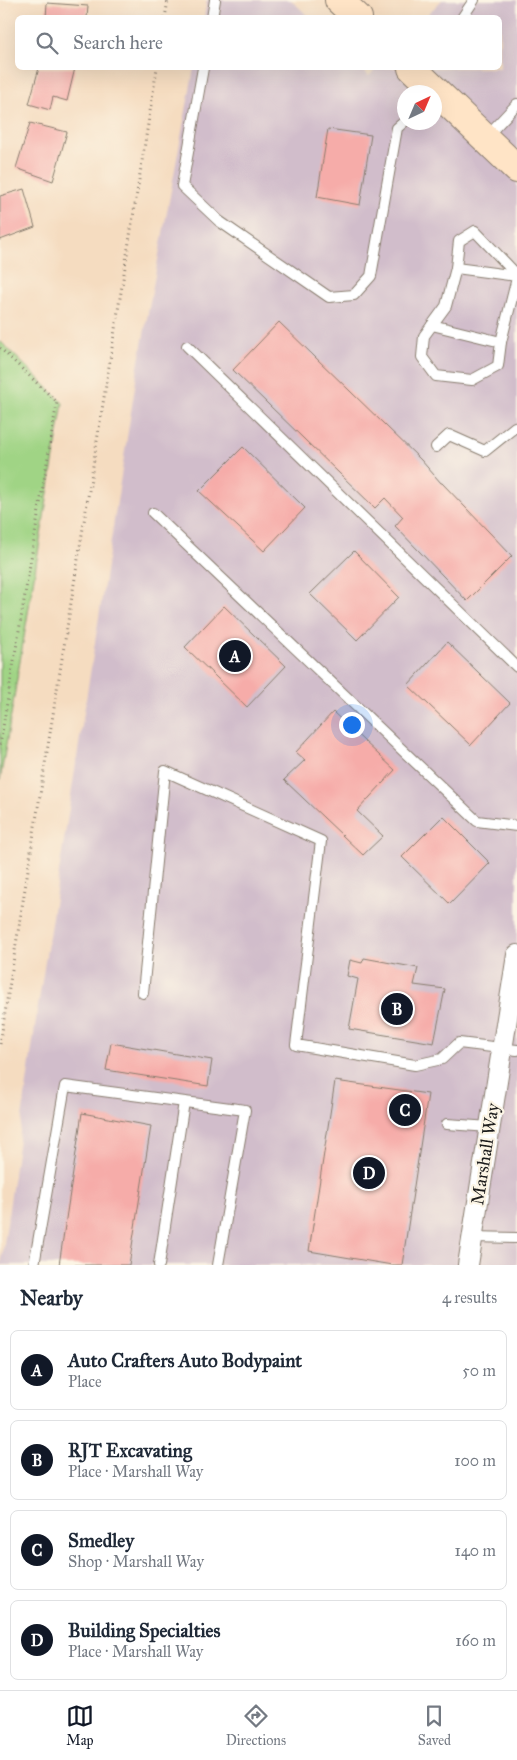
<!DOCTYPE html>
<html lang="en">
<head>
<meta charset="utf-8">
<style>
	:root { --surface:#fff; --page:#f6f6f7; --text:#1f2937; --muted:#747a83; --line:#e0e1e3; --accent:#111827 }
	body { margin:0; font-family:"IM FELL Great Primer",serif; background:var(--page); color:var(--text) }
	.compass { position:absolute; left:397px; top:85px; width:45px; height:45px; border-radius:50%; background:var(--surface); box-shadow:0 5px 20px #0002; rotate:44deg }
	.you { position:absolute; left:351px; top:724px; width:18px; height:18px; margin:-12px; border:4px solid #fff; border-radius:50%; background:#1a73e8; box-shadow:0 0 0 8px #1a73e833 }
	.badge { display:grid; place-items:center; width:32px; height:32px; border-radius:50%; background:var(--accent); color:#fff; font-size:16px; font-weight:700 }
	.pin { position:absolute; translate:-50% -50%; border:2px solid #fff; box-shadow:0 1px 5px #0006 }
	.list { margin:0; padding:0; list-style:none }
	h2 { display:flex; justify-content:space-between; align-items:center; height:65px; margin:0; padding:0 20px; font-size:21px }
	h2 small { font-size:16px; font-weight:400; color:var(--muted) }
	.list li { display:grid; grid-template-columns:32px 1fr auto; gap:15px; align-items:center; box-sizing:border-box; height:80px; margin:0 10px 10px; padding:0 10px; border:1px solid var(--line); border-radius:8px }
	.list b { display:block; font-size:19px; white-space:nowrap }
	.list p { margin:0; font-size:16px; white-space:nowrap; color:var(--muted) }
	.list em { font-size:16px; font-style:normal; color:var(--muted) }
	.icon { flex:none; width:28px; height:28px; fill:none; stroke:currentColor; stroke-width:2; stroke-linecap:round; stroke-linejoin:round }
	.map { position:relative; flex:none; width:517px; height:1265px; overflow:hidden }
	.search { position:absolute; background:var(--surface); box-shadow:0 5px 20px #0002; left:15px; right:15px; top:15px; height:55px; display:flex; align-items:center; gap:12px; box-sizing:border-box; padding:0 18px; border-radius:8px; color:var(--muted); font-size:19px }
	.sheet { height:425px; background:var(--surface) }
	nav { display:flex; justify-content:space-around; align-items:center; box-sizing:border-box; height:70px; border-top:1px solid var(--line); background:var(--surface); font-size:14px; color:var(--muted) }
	nav a { display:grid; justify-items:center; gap:2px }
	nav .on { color:var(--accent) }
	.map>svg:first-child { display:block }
	.industrial { fill:#d1bdcb; fill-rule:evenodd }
	.green { fill:#a0d485; stroke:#5e7850 }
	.building { fill:#f6aca9 }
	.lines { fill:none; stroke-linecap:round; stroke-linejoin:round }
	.service-casing { stroke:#887c6e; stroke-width:12 }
	.minor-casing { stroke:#887c6e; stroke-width:22 }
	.secondary-casing { stroke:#887c6e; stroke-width:30 }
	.path { stroke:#887c6e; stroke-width:3; stroke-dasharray:1 4; stroke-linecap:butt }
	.service { stroke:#fff; stroke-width:10 }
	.minor { stroke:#fff; stroke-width:20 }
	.secondary { stroke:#ffe4c6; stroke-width:28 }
	.labels { text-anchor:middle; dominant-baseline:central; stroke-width:4.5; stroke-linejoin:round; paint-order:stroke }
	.street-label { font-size:18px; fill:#1c1c1c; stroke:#fcf5e5 }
</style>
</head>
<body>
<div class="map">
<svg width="517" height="1265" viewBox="0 0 517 1265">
	<rect width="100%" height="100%" fill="#fcf5e5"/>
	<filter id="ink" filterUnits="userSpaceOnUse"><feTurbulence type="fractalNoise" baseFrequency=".02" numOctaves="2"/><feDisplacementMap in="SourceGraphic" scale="10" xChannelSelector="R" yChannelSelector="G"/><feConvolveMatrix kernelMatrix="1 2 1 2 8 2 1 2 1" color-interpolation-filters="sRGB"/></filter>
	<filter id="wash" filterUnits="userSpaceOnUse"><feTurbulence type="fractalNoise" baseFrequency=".0096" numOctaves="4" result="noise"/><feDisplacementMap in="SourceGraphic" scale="20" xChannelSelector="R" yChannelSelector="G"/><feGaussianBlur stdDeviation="1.12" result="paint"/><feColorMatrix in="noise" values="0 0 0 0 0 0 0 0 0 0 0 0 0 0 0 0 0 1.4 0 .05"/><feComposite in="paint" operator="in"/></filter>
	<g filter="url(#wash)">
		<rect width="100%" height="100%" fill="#f5dcc0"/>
		<!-- industrial -->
		<g class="industrial">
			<polygon points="207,0 291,0 309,17 204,18"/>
			<path d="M442 0H517V1265H1L37 1013 139 361 194 68H360L369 76 377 68H500V18L425 17ZM404 92H434V122H404Z"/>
		</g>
		<!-- green -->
		<polygon class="green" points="0,341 63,403 0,781"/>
		<g id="blocks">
			<!-- building -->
			<g class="building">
				<polygon points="47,3 88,6 87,18 46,18"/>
				<polygon points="39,68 75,68 67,101 53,97 50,110 29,104"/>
				<polygon points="30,123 67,132 53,181 16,168"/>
				<polygon points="328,129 371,135 360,205 317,197"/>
				<polygon points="24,189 35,227 0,240 0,196"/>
				<polygon points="279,322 421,460 441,483 442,483 512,556 467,601 395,526 403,517 385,498 375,508 233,370"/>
				<polygon points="243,447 305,508 264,551 199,491"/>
				<polygon points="354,551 399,597 357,640 310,594"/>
				<polygon points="224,606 286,666 247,707 185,647"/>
				<polygon points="447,642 510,703 471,745 408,685"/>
				<polygon points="333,712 395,770 357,811 383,836 363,855 284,780 305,760 296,752"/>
				<polygon points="443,816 490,863 450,904 402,857"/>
				<polygon points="364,958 418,968 414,985 445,989 434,1043 349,1029 358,979 347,976 350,960 362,963"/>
				<polygon points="111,1043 212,1060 208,1086 106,1070"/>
				<polygon points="335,1081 428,1094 402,1265 392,1265 309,1251"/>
				<polygon points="82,1113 151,1126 129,1265 59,1265"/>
			</g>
		</g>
	</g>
	<g filter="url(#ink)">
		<use href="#blocks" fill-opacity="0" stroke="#887c6e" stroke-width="1"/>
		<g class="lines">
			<!-- service casing -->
			<g class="service-casing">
				<g id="service">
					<polyline points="212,18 215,0"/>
					<polyline points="462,18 474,0"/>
					<polyline points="203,68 182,186 219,221 329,297 354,295 371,276 397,128 404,122"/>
					<polyline points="486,137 517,104"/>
					<polyline points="456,268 517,276"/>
					<polyline points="517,275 475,231 459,241 456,268 446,306 424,336 422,357 436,376 472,380 498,366 501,342 517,278"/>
					<polyline points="432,325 501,342"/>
					<polyline points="187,346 517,667"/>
					<polyline points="436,447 449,435 485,451 515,427 517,428"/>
					<polyline points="153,513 477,821 517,826"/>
					<polyline points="143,993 165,771 321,841 296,1045 415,1065 442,1059 459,1043 517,1050"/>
					<polyline points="447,1124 490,1127"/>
					<polyline points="472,1237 517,1238"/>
					<polyline points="34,1265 65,1086 245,1110 218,1265"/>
					<polyline points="159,1265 184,1102"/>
				</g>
			</g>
			<!-- minor casing -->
			<g class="minor-casing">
				<polyline id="minor" points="468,1265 517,955"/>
			</g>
			<!-- secondary casing -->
			<g class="secondary-casing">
				<g id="secondary">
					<polyline points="339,0 358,18"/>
					<polyline points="412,68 517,169"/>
				</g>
			</g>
			<!-- path -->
			<g class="path">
				<polyline points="165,18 168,0"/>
				<polyline points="0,348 57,402 0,745"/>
				<polyline points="0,1044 157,68"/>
			</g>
			<!-- service -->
			<use href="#service" class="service"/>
			<!-- minor -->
			<use href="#minor" class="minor"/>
			<!-- secondary -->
			<use href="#secondary" class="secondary"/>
		</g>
	</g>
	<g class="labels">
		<!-- street labels -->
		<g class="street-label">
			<text transform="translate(485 1154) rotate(-81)">Marshall Way</text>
		</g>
	</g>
</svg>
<svg class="compass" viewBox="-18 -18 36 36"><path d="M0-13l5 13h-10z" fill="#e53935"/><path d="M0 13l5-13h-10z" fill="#747a83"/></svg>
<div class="you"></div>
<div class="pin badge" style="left:235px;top:656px">A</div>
<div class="pin badge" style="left:397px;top:1009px">B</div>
<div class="pin badge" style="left:405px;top:1110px">C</div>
<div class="pin badge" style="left:369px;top:1173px">D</div>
<div class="search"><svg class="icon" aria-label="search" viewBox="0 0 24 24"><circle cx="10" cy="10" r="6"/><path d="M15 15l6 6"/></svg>Search here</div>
</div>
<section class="sheet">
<h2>Nearby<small>4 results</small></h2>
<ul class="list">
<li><span class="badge">A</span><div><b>Auto Crafters Auto Bodypaint</b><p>Place</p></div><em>50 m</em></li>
<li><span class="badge">B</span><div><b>RJT Excavating</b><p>Place · Marshall Way</p></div><em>100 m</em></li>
<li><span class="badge">C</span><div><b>Smedley</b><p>Shop · Marshall Way</p></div><em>140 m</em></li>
<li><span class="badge">D</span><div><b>Building Specialties</b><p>Place · Marshall Way</p></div><em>160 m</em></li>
</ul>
</section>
<nav>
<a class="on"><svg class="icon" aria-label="map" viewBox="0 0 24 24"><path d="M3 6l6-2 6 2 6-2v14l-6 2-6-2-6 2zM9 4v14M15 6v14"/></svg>Map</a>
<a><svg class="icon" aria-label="directions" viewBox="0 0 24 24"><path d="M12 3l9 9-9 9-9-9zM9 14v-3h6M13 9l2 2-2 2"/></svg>Directions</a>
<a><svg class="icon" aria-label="saved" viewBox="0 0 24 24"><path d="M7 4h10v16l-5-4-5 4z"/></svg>Saved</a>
</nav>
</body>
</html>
